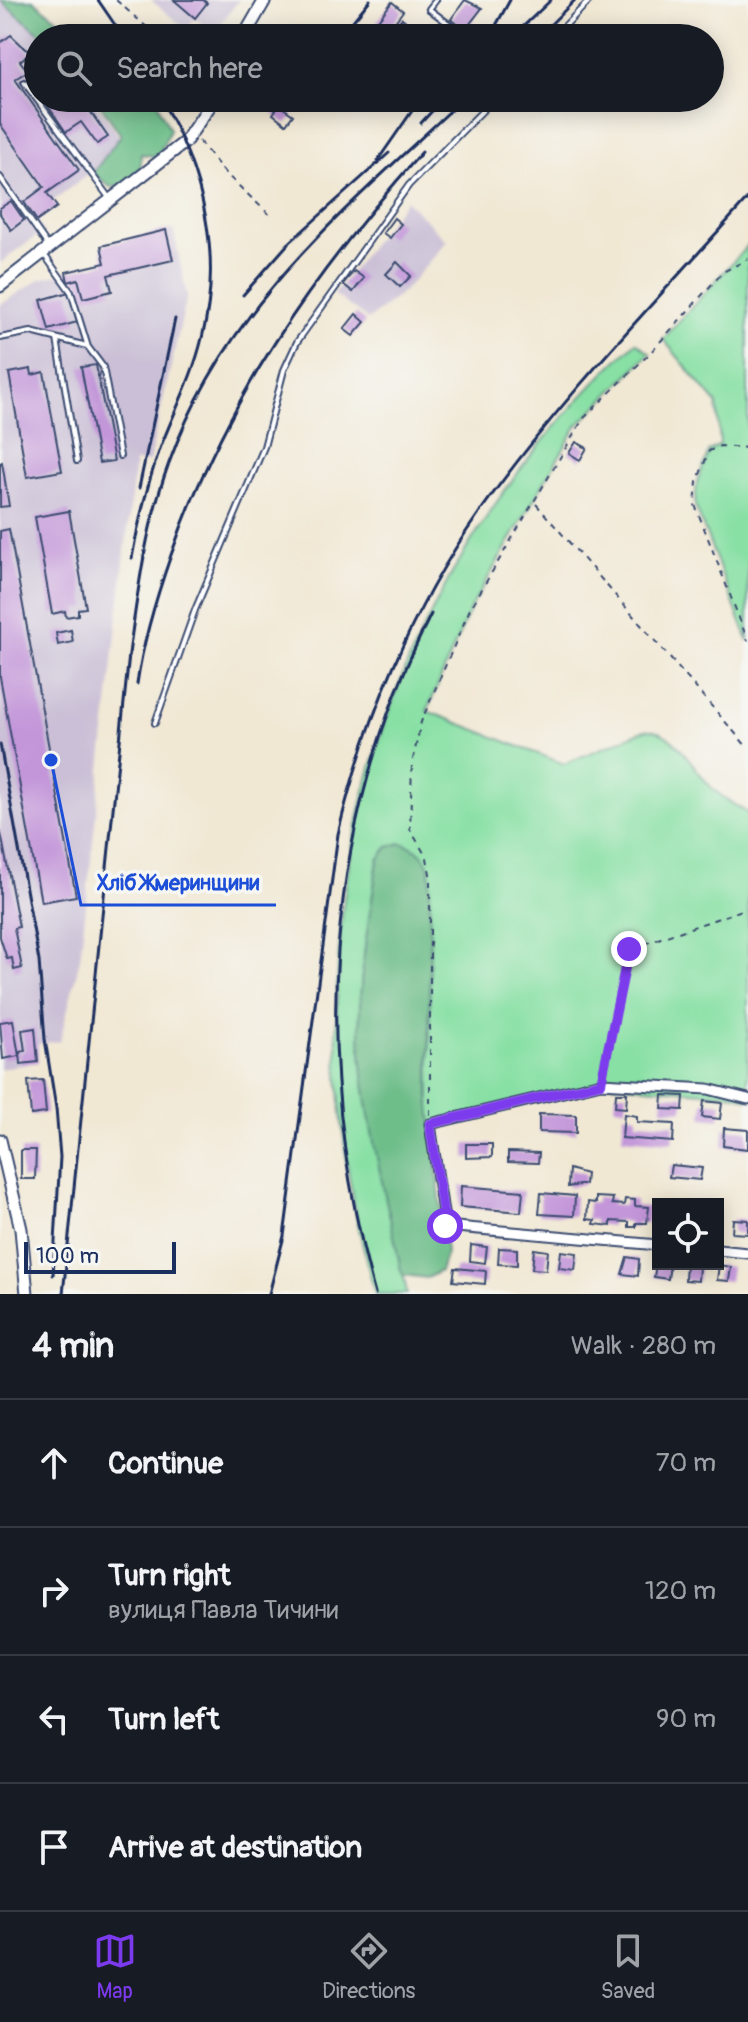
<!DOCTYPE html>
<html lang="en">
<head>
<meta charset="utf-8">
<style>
	:root { --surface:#171b24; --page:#20242c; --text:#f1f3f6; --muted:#9ea1a6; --line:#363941; --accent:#7c3aed }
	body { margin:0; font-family:Pangolin,sans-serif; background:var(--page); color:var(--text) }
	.controls { position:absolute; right:24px; bottom:24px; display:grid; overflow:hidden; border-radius:0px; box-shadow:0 4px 20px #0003 }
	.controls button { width:72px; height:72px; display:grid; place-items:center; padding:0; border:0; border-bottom:2px solid var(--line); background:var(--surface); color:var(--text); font:40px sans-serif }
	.scale { position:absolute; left:24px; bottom:20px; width:152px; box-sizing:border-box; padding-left:8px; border:4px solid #1b2f5e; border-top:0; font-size:22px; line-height:28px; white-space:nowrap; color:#1b2f5e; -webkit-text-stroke:6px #f6f6f2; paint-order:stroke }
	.stop { position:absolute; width:24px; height:24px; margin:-18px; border:6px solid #7c3aed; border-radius:50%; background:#fff }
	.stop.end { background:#7c3aed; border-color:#fff; box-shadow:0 2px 8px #0008 }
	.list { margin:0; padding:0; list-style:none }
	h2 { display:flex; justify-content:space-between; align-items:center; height:104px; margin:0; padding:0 32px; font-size:34px }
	h2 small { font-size:26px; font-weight:400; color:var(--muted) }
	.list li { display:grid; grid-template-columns:52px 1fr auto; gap:24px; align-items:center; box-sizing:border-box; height:128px; padding:0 32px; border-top:2px solid var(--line) }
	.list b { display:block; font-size:30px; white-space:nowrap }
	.list p { margin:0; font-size:26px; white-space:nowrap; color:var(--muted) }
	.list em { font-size:26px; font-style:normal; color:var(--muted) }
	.icon { flex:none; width:44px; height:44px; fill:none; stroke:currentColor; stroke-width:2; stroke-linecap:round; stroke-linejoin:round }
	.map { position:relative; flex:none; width:748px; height:1294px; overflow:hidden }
	.search { position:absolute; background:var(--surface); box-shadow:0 4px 20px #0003; left:24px; right:24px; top:24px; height:88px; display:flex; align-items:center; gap:20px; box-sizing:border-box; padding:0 28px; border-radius:44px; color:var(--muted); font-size:30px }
	.sheet { height:616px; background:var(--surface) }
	nav { display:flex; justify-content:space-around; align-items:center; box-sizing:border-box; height:112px; border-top:2px solid var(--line); background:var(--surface); font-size:22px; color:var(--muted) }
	nav a { display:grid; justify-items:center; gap:4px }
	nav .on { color:var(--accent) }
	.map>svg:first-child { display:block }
	.industrial { fill:#cabfd6 }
	.green { fill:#88e0a4; stroke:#528881; stroke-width:2 }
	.forest { fill:#6ebe8a; stroke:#447674; stroke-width:2 }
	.building { fill:#c396d9 }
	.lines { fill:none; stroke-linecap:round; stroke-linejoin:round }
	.service-casing { stroke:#3b4b70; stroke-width:8 }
	.minor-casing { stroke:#3b4b70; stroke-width:13 }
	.tertiary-casing { stroke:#3b4b70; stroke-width:15 }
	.path { stroke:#3b4b70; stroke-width:2; stroke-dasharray:6 6; stroke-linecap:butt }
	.service { stroke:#fff; stroke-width:4 }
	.minor { stroke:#fff; stroke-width:9 }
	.tertiary { stroke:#fff; stroke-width:11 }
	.rail { stroke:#1b2f5e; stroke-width:3 }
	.route { stroke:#7c3aed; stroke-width:10 }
	.leader { fill:none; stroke:#1d4ed8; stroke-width:3 }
	.callout-dot { fill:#1d4ed8; stroke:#f6f6f2; stroke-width:3 }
	.callout-label { font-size:22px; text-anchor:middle; font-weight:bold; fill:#1d4ed8; stroke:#f6f6f2; stroke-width:7; stroke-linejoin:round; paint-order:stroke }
</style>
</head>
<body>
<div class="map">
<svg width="748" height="1294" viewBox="0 0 748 1294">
	<rect width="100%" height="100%" fill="#f6f6f2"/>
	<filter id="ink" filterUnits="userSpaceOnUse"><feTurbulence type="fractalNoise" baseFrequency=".0125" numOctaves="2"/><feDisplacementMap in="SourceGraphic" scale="16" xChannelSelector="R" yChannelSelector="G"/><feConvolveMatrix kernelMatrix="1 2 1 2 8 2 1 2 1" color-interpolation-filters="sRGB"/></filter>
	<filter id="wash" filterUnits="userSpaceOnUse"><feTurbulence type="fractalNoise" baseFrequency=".006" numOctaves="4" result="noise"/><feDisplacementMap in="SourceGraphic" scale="32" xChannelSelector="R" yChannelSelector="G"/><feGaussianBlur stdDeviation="1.8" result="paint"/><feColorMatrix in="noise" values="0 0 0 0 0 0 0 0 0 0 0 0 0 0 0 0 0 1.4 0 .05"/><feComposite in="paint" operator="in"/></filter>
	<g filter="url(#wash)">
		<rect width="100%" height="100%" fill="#f1e8d4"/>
		<!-- industrial -->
		<g class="industrial">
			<polygon points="0,0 45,38 38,38 38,98 93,98 125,145 53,201 57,207 37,221 44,231 0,263"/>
			<polygon points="151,0 239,0 213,33 195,18 186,29"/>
			<polygon points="406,200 447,241 405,290 368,320 334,294"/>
			<polygon points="173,229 187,296 149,462 135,462 80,959 60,1041 38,1044 38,1062 0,1069 0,305 40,279 105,263 101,246"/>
		</g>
		<!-- green -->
		<g class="green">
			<polygon points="748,245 748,641 695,505 697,482 709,451 720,445 717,404 663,339"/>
			<path d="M636 342 650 353 577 426 470 609 427 711 564 764 645 730C673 727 694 769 711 787 722 798 734 805 748 813V1099L737 1095 601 1083 430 1124 429 866 408 845 388 847 378 860C370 916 358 974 360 1030 362 1119 392 1207 407 1294H375C277 942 366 593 636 342Z"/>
		</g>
		<!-- forest -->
		<g class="forest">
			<polygon points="0,0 33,0 82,38 46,38"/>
			<polygon points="96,98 155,98 170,130 158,157 141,154 141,167 125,186 110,187 93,173 121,135"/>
			<path d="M401 843C418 847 428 857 430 874L429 1096 446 1253 440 1271 427 1278 403 1275 401 1271C386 1192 362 1111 360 1030 358 974 370 916 378 860L388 847Z"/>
		</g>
		<g id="blocks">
			<!-- building -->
			<g class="building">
				<polygon points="174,0 203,0 207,3 195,18"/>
				<polygon points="465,0 482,8 465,30 451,19"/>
				<polygon points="392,2 403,11 388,31 376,23"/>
				<polygon points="402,18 409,24 395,38 389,34"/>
				<polygon points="11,35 30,53 20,61 28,71 15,79 79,170 47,193 57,207 37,221 24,202 44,187 0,124 0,43"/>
				<polygon points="60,98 81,98 108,137 97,144 81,122 66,132 48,106"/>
				<polygon points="279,105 293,115 286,124 273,114"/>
				<polygon points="11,201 24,220 11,230 0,214 0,208"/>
				<polygon points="394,218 401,224 390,238 383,233"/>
				<polygon points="166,230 173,260 108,275 112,291 83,298 78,279 68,282 66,272 105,263 101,246"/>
				<polygon points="397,262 411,276 400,287 386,274"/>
				<polygon points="354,271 364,278 353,292 343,284"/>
				<polygon points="69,292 77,322 49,330 41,300"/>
				<polygon points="356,314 365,322 353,336 344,329"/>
				<polygon points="96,365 114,461 99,463 81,367"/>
				<polygon points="31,369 32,375 44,372 62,471 27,477 9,373"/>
				<polygon points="576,442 587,448 580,460 569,453"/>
				<polygon points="2,462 9,506 0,507 0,463"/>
				<polygon points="69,511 86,608 78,609 78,615 66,617 65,611 52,614 35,517"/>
				<polygon points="9,529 76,896 41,902 0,677 0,531"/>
				<polygon points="71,630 73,642 58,645 56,633"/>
				<polygon points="0,828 19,927 14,928 22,968 14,970 12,958 7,959 0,937"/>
				<polygon points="13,1020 19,1056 3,1059 0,1022"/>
				<polygon points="35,1028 38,1062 21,1064 20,1052 25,1051 22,1030"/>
				<polygon points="43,1080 46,1113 31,1115 28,1081"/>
				<polygon points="616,1093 627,1093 626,1108 615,1107"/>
				<polygon points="663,1095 684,1096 683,1110 662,1109"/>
				<polygon points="704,1101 722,1103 720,1119 702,1117"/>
				<polygon points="539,1114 576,1115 576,1133 539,1132"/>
				<polygon points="624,1114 637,1116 637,1122 674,1124 673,1142 622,1138"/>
				<polygon points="724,1128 748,1130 748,1149 723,1146"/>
				<polygon points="466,1144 492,1144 492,1157 466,1158"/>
				<polygon points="21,1150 36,1150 35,1179 21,1179"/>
				<polygon points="508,1152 539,1153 538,1163 508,1162"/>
				<polygon points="671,1165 702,1168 700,1180 669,1177"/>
				<polygon points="569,1169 586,1174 585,1184 568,1187"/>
				<polygon points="461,1186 523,1191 521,1212 460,1207"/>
				<polygon points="541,1193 575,1196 574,1216 539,1214"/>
				<polygon points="596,1197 613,1198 612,1204 624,1205 625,1199 635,1200 635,1206 649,1207 647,1223 636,1223 636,1227 629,1227 629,1222 611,1221 611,1226 594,1224 595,1220 587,1219 588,1202 596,1203"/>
				<polygon points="733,1219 748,1220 748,1234 732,1233"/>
				<polygon points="471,1245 487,1247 485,1263 470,1261"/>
				<polygon points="499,1248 517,1249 517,1265 498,1264"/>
				<polygon points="534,1249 548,1251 546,1270 532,1269"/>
				<polygon points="561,1251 577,1253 575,1270 559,1268"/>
				<polygon points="627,1257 639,1259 638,1276 622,1274"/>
				<polygon points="656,1264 670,1264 668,1279 654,1277"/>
				<polygon points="686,1264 699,1266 698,1281 685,1280"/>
				<polygon points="719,1265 731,1267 729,1281 717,1280"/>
				<polygon points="455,1268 486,1271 485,1284 453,1281"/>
			</g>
		</g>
	</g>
	<g filter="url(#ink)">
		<use href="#blocks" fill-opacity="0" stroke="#3b4b70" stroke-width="2"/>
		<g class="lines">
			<!-- service casing -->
			<g class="service-casing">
				<g id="service">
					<polyline points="436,0 429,9 453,27"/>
					<polyline points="553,38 590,0"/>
					<polyline points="24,82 110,199"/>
					<polyline points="0,177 49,247"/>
					<polyline points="43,253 71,292 88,347 103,367 120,456"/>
					<polyline points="0,338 31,332 87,346"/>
					<polyline points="57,339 77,461"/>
					<polyline points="155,723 195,610 264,447 284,370 297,342 409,185 495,98"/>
				</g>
			</g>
			<!-- minor casing -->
			<g class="minor-casing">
				<g id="minor">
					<polyline points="658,1245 445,1226 430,1124 601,1083 708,1089 748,1099"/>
					<polyline points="718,1250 748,1253"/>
				</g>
			</g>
			<!-- tertiary casing -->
			<g class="tertiary-casing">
				<g id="tertiary">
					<polyline points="243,38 265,0"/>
					<polyline points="0,286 185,142 215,98"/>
					<polyline points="0,1140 21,1229 27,1294"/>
				</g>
			</g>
			<!-- path -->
			<g class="path">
				<polyline points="116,0 159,38"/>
				<polyline points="199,141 225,173 273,218"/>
				<polyline points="748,448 720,446 709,451 697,482 695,505 748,641"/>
				<polyline points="536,504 748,748"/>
				<polyline points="603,1074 629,949 748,908"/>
				<polyline points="430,1115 430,874 427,858 410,829 412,764 421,722 470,609 583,419 650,353 723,272 748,259"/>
			</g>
			<!-- service -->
			<use href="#service" class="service"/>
			<!-- minor -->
			<use href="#minor" class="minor"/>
			<!-- tertiary -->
			<use href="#tertiary" class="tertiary"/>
			<!-- rail -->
			<g class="rail">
				<polyline points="98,0 124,38"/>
				<polyline points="339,38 370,0"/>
				<polyline points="455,38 462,28"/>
				<polyline points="489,38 510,0"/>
				<polyline points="511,38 551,0"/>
				<polyline points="537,38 575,0"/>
				<polyline points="421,123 444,98"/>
				<polyline points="378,160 421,98"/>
				<polyline points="243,295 288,244 389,153"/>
				<polyline points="139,488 175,319"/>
				<path d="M132 558C139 520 147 483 161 446 175 410 193 376 202 338 223 256 203 169 160 98"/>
				<path d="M137 684C143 640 156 598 171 555 226 398 312 276 422 152"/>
				<polyline points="0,744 39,961 45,1039 56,1108 60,1157 53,1275"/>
				<path d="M63 1294 129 654C138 590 146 525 169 463 225 306 346 209 464 98"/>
				<path d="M269 1294 284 1236 338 834C365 720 412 608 479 513 559 400 657 300 748 198"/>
				<path d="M375 1294C311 1062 322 831 431 614"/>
			</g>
		</g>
	</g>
	<g class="lines" filter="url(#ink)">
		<!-- route -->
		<polyline class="route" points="445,1226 430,1124 601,1083 629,949"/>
	</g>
	<!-- callouts -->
	<path class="leader" d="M51 760L81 905H276"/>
	<circle class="callout-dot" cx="51" cy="760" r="8"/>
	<g class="callout-label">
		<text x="178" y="890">Хліб Жмеринщини</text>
	</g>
</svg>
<div class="controls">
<button><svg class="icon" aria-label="locate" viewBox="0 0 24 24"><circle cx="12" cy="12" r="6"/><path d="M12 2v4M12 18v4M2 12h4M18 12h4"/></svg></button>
</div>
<div class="scale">100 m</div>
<div class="stop" style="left:445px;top:1226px"></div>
<div class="stop end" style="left:629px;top:949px"></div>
<div class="search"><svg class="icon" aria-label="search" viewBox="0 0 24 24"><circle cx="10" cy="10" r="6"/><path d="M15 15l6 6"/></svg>Search here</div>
</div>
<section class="sheet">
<h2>4 min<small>Walk · 280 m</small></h2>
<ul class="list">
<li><svg class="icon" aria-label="ahead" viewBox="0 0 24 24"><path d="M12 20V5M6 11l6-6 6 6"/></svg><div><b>Continue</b></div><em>70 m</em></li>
<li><svg class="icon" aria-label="right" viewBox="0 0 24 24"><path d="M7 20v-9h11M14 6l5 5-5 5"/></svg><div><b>Turn right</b><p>вулиця Павла Тичини</p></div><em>120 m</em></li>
<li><svg class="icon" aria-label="left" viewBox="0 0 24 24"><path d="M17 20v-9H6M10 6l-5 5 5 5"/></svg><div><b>Turn left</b></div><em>90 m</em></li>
<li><svg class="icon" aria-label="arrive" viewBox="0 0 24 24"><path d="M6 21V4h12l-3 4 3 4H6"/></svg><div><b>Arrive at destination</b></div></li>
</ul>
</section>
<nav>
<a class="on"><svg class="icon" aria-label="map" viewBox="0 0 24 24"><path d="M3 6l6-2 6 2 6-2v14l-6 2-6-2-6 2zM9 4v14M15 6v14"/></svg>Map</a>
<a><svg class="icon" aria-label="directions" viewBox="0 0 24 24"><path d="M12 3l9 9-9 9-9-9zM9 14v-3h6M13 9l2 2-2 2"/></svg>Directions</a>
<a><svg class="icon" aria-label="saved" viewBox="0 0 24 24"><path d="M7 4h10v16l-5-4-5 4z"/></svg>Saved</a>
</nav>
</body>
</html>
